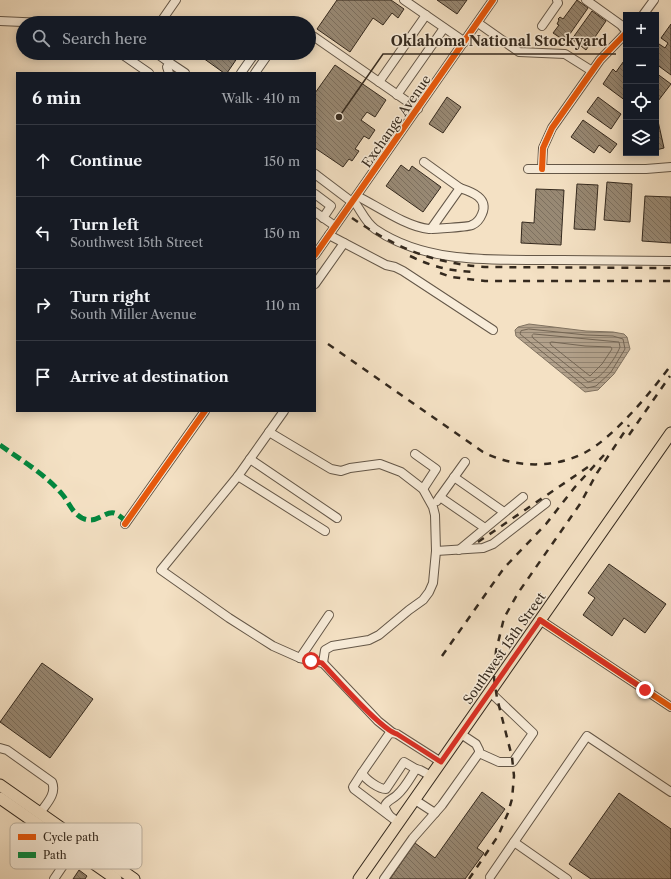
<!DOCTYPE html>
<html lang="en">
<head>
<meta charset="utf-8">
<style>
	:root { --surface:#171b24; --page:#242831; --text:#f1f3f6; --muted:#9ea1a6; --line:#363941 }
	body { margin:0; font-family:"Libre Caslon Text",serif; background:var(--page); color:var(--text) }
	.controls { position:absolute; right:12px; top:12px; display:grid; overflow:hidden; border-radius:0px; box-shadow:0 2px 10px #0003 }
	.controls button { width:36px; height:36px; display:grid; place-items:center; padding:0; border:0; border-bottom:1px solid var(--line); background:var(--surface); color:var(--text); font:20px sans-serif }
	.stop { position:absolute; width:12px; height:12px; margin:-9px; border:3px solid #d93025; border-radius:50%; background:#fff }
	.stop.end { background:#d93025; border-color:#fff; box-shadow:0 1px 4px #0008 }
	.list { margin:0; padding:0; list-style:none }
	h2 { display:flex; justify-content:space-between; align-items:center; height:52px; margin:0; padding:0 16px; font-size:17px }
	h2 small { font-size:13px; font-weight:400; color:var(--muted) }
	.list li { display:grid; grid-template-columns:26px 1fr auto; gap:12px; align-items:center; box-sizing:border-box; height:72px; padding:0 16px; border-top:1px solid var(--line) }
	.list b { display:block; font-size:15px; white-space:nowrap }
	.list p { margin:0; font-size:13px; white-space:nowrap; color:var(--muted) }
	.list em { font-size:13px; font-style:normal; color:var(--muted) }
	.icon { flex:none; width:22px; height:22px; fill:none; stroke:currentColor; stroke-width:2; stroke-linecap:round; stroke-linejoin:round }
	.map { position:relative; flex:none; width:671px; height:879px; overflow:hidden }
	.search { position:absolute; background:var(--surface); box-shadow:0 2px 10px #0003; left:16px; top:16px; width:300px; height:44px; display:flex; align-items:center; gap:10px; box-sizing:border-box; padding:0 14px; border-radius:22px; color:var(--muted); font-size:15px }
	.panel { position:absolute; background:var(--surface); box-shadow:0 2px 10px #0003; left:16px; top:72px; width:300px; height:340px; border-radius:0px }
	.map>svg:first-child { display:block }
	.water { fill:url(#water-rules); stroke:#807260 }
	.lines { fill:none; stroke-linecap:round; stroke-linejoin:round }
	.shore { stroke:#746655; stroke-width:1 }
	.building { fill:url(#building-back-hatch); stroke:#34291e }
	.minor-casing { stroke:#645748; stroke-width:10 }
	.major-casing { stroke:#34291e; stroke-width:13 }
	.minor { stroke:#f8ecd9; stroke-width:8 }
	.major { stroke:#f4e1c4; stroke-width:11 }
	.rail { stroke:#34291e; stroke-width:2.5; stroke-dasharray:7 7; stroke-linecap:butt }
	.quiet { stroke:#00873e; stroke-width:5; stroke-dasharray:10 5; stroke-linecap:butt }
	.cycleway-casing { stroke:#f8ecd9; stroke-width:8 }
	.cycleway { stroke:#e8590c; stroke-width:6 }
	.route { stroke:#d93025; stroke-width:5 }
	.labels { text-anchor:middle; dominant-baseline:central; stroke-width:3; stroke-linejoin:round; paint-order:stroke }
	.street-label { font-size:13px; fill:#34291e; stroke:#f8ecd9 }
	.key { fill:#f8ecd9; stroke:#bdb2a1; stroke-width:1 }
	.key-label { font-size:11px; fill:#34291e }
	.leader { fill:none; stroke:#34291e; stroke-width:1.5 }
	.callout-dot { fill:#34291e; stroke:#f8ecd9; stroke-width:1.5 }
	.callout-label { font-size:14px; text-anchor:middle; font-weight:bold; fill:#34291e; stroke:#f8ecd9; stroke-width:3; stroke-linejoin:round; paint-order:stroke }
</style>
</head>
<body>
<div class="map">
<svg width="671" height="879" viewBox="0 0 671 879">
	<defs>
		<pattern id="water-rules" width="6" height="5" patternUnits="userSpaceOnUse"><rect width="6" height="5" fill="#b3a28c"/><path d="M0 2.5h6" fill="none" stroke="#928472"/></pattern>
		<pattern id="building-back-hatch" width="6" height="6" patternUnits="userSpaceOnUse"><rect width="6" height="6" fill="#988974"/><path d="M-1 5l2 2M0 0l6 6M5-1l2 2" fill="none" stroke="#7d705f"/></pattern>
	</defs>
	<rect width="100%" height="100%" fill="#f4e1c4"/>
	<filter id="stains"><feTurbulence type="fractalNoise" baseFrequency=".005" numOctaves="4"/><feColorMatrix values="0 0 0 0 .2 0 0 0 0 .09 0 0 0 0 .02 0 0 0 .5 -.17"/></filter>
	<radialGradient id="worn" r=".72"><stop offset=".6" stop-color="#630" stop-opacity="0"/><stop offset="1" stop-color="#630" stop-opacity=".3"/></radialGradient>
	<!-- water -->
	<polygon class="water" points="529,324 586,331 613,332 624,334 627,337 630,349 614,374 598,390 585,392 516,336 515,330 518,327"/>
	<g class="lines">
		<!-- shore -->
		<g class="shore">
			<polygon points="529,329 586,335 613,336 623,339 625,349 611,372 596,386 587,388 520,334 521,331"/>
			<path d="M534 334 619 342 620 347C615 359 601 380 588 382L533 338 532 336Z"/>
			<polygon points="552,342 585,346 611,347 612,349 602,364 590,376 551,345 550,343"/>
		</g>
	</g>
	<!-- building -->
	<g class="building">
		<polygon points="337,0 391,0 404,9 398,18 392,13 383,25 373,18 350,52 317,29"/>
		<polygon points="437,0 467,0 457,14"/>
		<polygon points="577,0 588,8 565,41 553,33 559,25 557,24 559,20 558,19 560,17 563,19"/>
		<polygon points="592,11 606,21 586,50 572,39"/>
		<polygon points="671,24 671,75 656,64 656,42 665,48 668,43 661,38"/>
		<polygon points="196,53 238,53 240,54 227,73 224,73"/>
		<polygon points="626,58 626,101 603,84 613,69 616,72"/>
		<polygon points="335,65 386,100 375,117 367,112 361,120 375,130 369,139 364,136 355,149 359,151 352,161 349,159 343,167 315,148 315,93"/>
		<polygon points="656,73 671,84 658,101 656,99"/>
		<polygon points="447,97 461,107 443,133 429,124"/>
		<polygon points="598,97 621,114 611,129 587,112"/>
		<polygon points="656,112 664,148 656,150"/>
		<polygon points="583,120 617,144 610,153 599,145 594,153 571,137"/>
		<polygon points="401,165 409,171 412,166 441,187 423,212 386,186"/>
		<polygon points="607,182 632,184 630,222 604,220"/>
		<polygon points="577,184 598,185 595,230 574,229"/>
		<polygon points="536,189 564,190 561,245 521,243 522,222 534,223"/>
		<polygon points="645,196 671,197 671,243 642,241"/>
		<polygon points="609,564 666,604 645,633 624,618 612,636 583,615 595,598 588,593"/>
		<polygon points="42,663 93,699 50,758 0,722"/>
		<polygon points="482,792 505,809 477,848 484,853 465,879 390,879 415,843 435,858"/>
		<polygon points="619,793 671,829 671,879 591,879 569,864"/>
		<polygon points="79,870 87,876 85,879 73,879"/>
	</g>
	<g class="lines">
		<!-- minor casing -->
		<g class="minor-casing">
			<g id="minor">
				<polyline points="404,0 465,42"/>
				<polyline points="586,0 621,25 626,31"/>
				<polyline points="643,15 654,0"/>
				<polyline points="0,21 45,23"/>
				<polyline points="160,23 176,0"/>
				<polyline points="277,23 278,23"/>
				<polyline points="478,23 519,52 565,54 592,71"/>
				<polyline points="542,26 558,3 557,0"/>
				<polyline points="309,36 313,36 418,109"/>
				<polyline points="120,53 149,73"/>
				<polyline points="156,53 170,63 167,67 169,73"/>
				<polyline points="170,63 185,73"/>
				<polyline points="241,73 255,53"/>
				<polyline points="255,73 269,53"/>
				<polyline points="379,82 426,15"/>
				<polyline points="397,95 444,28"/>
				<polyline points="424,162 460,188"/>
				<polyline points="528,169 646,169 671,167"/>
				<polyline points="542,169 543,148 552,128 600,60 626,33"/>
				<polyline points="315,174 352,202"/>
				<polyline points="315,194 331,206 323,218"/>
				<path d="M357 196C377 206 407 227 429 229 433 229 469 227 472 225 477 223 480 219 482 214 489 198 472 192 460 188L431 229"/>
				<path d="M353 200C361 210 365 222 375 229 429 266 500 259 562 260 598 260 635 261 671 261"/>
				<polyline points="315,212 335,226"/>
				<polyline points="329,235 386,265 395,267 403,271 493,330"/>
				<polyline points="315,255 493,0"/>
				<polyline points="315,284 344,243"/>
				<polyline points="284,411 238,476 161,570 229,618 273,646 300,658 323,663 378,721 393,733"/>
				<polyline points="269,432 331,469 341,471 350,468 380,464 401,472 423,489 433,507 435,515 436,551 433,583 429,592 423,600 409,610 379,635 369,640 332,646 325,650 323,663"/>
				<polyline points="415,454 436,469 423,489"/>
				<polyline points="250,459 337,518"/>
				<polyline points="238,476 325,531"/>
				<polyline points="454,477 504,512"/>
				<polyline points="440,497 485,528"/>
				<polyline points="437,501 465,462"/>
				<polyline points="125,524 205,411"/>
				<polyline points="459,550 523,497"/>
				<polyline points="436,551 483,548 493,544 546,503"/>
				<polyline points="540,620 671,707"/>
				<polyline points="300,658 329,615"/>
				<path d="M0 748 7 750 52 782C57 794 46 804 40 813"/>
				<polyline points="479,753 499,762 513,762 533,733 490,692"/>
				<path d="M416 769 404 762 386 789C379 789 366 780 362 773L389 734 393 733 397 734 441 762"/>
				<polyline points="362,773 353,787 354,789 399,823"/>
				<polyline points="415,800 435,813"/>
				<path d="M389 815C387 812 385 809 385 806 386 801 393 799 397 795 405 788 410 778 416 769L420 770 431 776"/>
				<polyline points="514,842 567,879"/>
				<polyline points="490,877 587,736 671,792"/>
				<polyline points="54,879 77,845"/>
				<polyline points="384,879 413,838 442,805 479,753 479,750 476,744 461,734"/>
			</g>
		</g>
		<!-- major casing -->
		<g class="major-casing">
			<g id="major">
				<polyline points="0,785 134,879"/>
				<polyline points="0,798 116,879"/>
				<polyline points="359,879 671,433"/>
			</g>
		</g>
		<!-- minor -->
		<use href="#minor" class="minor"/>
		<!-- major -->
		<use href="#major" class="major"/>
		<!-- rail -->
		<g class="rail">
			<path d="M352 218C396 248 432 263 485 267L671 268"/>
			<path d="M410 256C433 267 449 271 475 272"/>
			<polyline points="440,273 451,277 485,281 671,281"/>
			<path d="M328 344 483 452C514 468 555 469 586 452 614 437 652 391 671 365"/>
			<polyline points="629,435 670,376"/>
			<polyline points="478,542 588,467"/>
			<polyline points="442,656 504,568 546,524 575,487 604,455"/>
			<polyline points="469,879 498,836 508,813 512,799 514,776 512,757 497,698 494,678 496,651 504,618 518,593 580,504 597,473 629,425"/>
		</g>
		<!-- quiet -->
		<path class="quiet" d="M0 445C21 460 45 474 62 494 69 502 72 513 82 518 97 525 104 511 114 513 118 514 123 519 127 522"/>
		<!-- cycleway casing -->
		<g class="cycleway-casing">
			<g id="cycleway">
				<polyline points="542,169 543,148 552,128 600,60 626,33"/>
				<polyline points="315,255 493,0"/>
				<polyline points="125,524 205,411"/>
				<polyline points="540,620 671,707"/>
			</g>
		</g>
		<!-- cycleway -->
		<use href="#cycleway" class="cycleway"/>
	</g>
	<g class="lines">
		<!-- route -->
		<path class="route" d="M311 661 322 663C336 678 381 730 397 734L441 762 540 620 645 690"/>
	</g>
	<g class="labels">
		<!-- street labels -->
		<g class="street-label">
			<text transform="translate(396 121) rotate(-55)">Exchange Avenue</text>
			<text transform="translate(504 648) rotate(-55)">Southwest 15th Street</text>
		</g>
	</g>
	<!-- legend -->
	<rect x="10" y="823" width="132" height="46" rx="6" class="key"/>
	<rect x="18" y="834" width="18" height="6" fill="#e8590c"/>
	<rect x="18" y="852" width="18" height="6" fill="#00873e"/>
	<g class="key-label">
		<text x="43" y="841">Cycle path</text>
		<text x="43" y="859">Path</text>
	</g>
	<!-- callouts -->
	<path class="leader" d="M339 117L383 54H616"/>
	<circle class="callout-dot" cx="339" cy="117" r="4"/>
	<g class="callout-label">
		<text x="499" y="46">Oklahoma National Stockyard</text>
	</g>
	<rect width="100%" height="100%" filter="url(#stains)"/>
	<rect width="100%" height="100%" fill="url(#worn)"/>
</svg>
<div class="controls">
<button>+</button>
<button>−</button>
<button><svg class="icon" aria-label="locate" viewBox="0 0 24 24"><circle cx="12" cy="12" r="6"/><path d="M12 2v4M12 18v4M2 12h4M18 12h4"/></svg></button>
<button><svg class="icon" aria-label="layers" viewBox="0 0 24 24"><path d="M12 4l9 5-9 5-9-5zM3 14l9 5 9-5"/></svg></button>
</div>
<div class="stop" style="left:311px;top:661px"></div>
<div class="stop end" style="left:645px;top:690px"></div>
<div class="search"><svg class="icon" aria-label="search" viewBox="0 0 24 24"><circle cx="10" cy="10" r="6"/><path d="M15 15l6 6"/></svg>Search here</div>
<section class="panel">
<h2>6 min<small>Walk · 410 m</small></h2>
<ul class="list">
<li><svg class="icon" aria-label="ahead" viewBox="0 0 24 24"><path d="M12 20V5M6 11l6-6 6 6"/></svg><div><b>Continue</b></div><em>150 m</em></li>
<li><svg class="icon" aria-label="left" viewBox="0 0 24 24"><path d="M17 20v-9H6M10 6l-5 5 5 5"/></svg><div><b>Turn left</b><p>Southwest 15th Street</p></div><em>150 m</em></li>
<li><svg class="icon" aria-label="right" viewBox="0 0 24 24"><path d="M7 20v-9h11M14 6l5 5-5 5"/></svg><div><b>Turn right</b><p>South Miller Avenue</p></div><em>110 m</em></li>
<li><svg class="icon" aria-label="arrive" viewBox="0 0 24 24"><path d="M6 21V4h12l-3 4 3 4H6"/></svg><div><b>Arrive at destination</b></div></li>
</ul>
</section>
</div>
</body>
</html>
